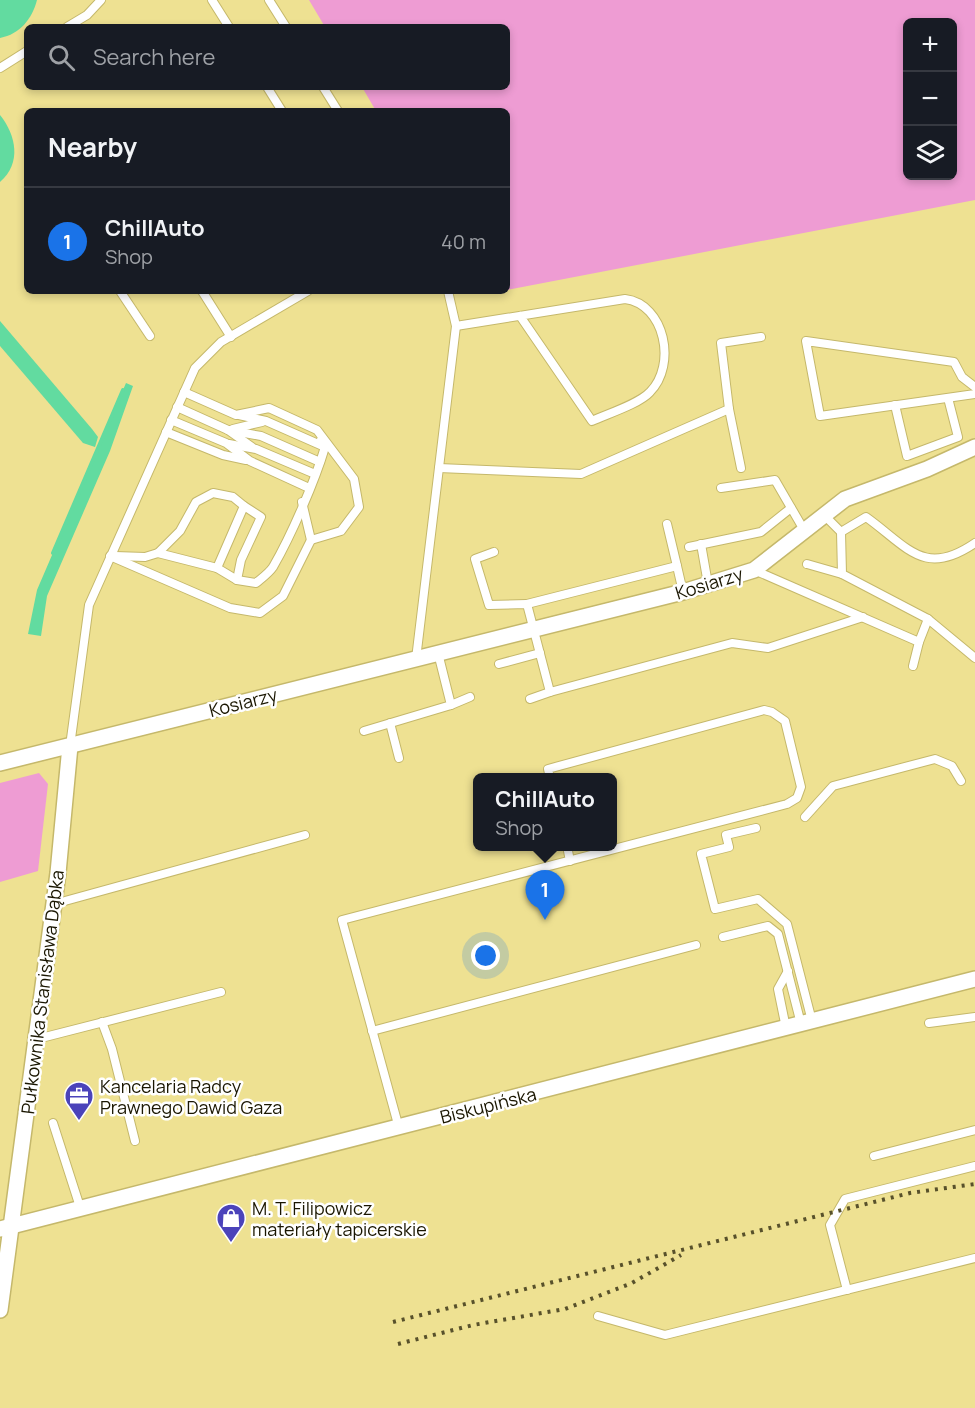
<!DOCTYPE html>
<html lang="en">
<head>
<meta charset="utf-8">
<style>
	:root { --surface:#171b24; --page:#242831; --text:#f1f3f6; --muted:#9ea1a6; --line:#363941; --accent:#1a73e8 }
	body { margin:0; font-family:Manrope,sans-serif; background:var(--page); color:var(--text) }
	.controls { position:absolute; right:18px; top:18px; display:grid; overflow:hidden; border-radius:9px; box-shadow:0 3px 9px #0003 }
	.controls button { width:54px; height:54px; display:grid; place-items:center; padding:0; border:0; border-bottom:2px solid var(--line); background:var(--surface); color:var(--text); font:30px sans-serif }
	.you { position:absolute; left:486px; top:956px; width:21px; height:21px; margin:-15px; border:4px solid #fff; border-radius:50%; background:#1a73e8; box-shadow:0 0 0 9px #1a73e833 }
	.badge { display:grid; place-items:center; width:39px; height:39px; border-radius:50%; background:var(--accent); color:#fff; font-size:20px; font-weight:700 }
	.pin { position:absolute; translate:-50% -50px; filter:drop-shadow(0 2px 3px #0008) }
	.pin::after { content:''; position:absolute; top:32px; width:21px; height:18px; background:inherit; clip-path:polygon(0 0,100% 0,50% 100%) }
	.popup { position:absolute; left:473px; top:773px; width:144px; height:78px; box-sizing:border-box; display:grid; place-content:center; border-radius:9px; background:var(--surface); filter:drop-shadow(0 2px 4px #0005); font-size:20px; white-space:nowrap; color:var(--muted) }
	.popup b { font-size:22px; color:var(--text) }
	.popup::after { content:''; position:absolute; left:50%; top:100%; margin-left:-12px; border:12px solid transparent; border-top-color:var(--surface) }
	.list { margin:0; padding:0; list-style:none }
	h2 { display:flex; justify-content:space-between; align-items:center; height:78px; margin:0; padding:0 24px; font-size:26px }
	h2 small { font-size:20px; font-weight:400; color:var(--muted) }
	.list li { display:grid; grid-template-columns:39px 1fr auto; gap:18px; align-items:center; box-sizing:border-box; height:108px; padding:0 24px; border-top:2px solid var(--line) }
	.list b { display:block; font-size:22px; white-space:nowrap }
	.list p { margin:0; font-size:20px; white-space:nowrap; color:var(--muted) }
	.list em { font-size:20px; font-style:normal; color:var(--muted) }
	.icon { flex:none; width:33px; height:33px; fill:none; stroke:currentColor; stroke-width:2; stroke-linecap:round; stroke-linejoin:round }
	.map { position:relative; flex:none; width:975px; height:1408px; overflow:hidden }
	.search { position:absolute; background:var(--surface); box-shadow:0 3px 9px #0003; left:24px; top:24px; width:486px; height:66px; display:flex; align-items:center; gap:15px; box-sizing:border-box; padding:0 21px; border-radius:9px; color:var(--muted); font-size:22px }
	.panel { position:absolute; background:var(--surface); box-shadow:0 3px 9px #0003; left:24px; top:108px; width:486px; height:186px; border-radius:9px }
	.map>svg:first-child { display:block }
	.green { fill:#ee9cd3; fill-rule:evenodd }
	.water { fill:#62dba0 }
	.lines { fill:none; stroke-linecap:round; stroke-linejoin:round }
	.stream { stroke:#62dba0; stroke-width:4 }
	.lane-casing { stroke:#c5b86b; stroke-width:10 }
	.street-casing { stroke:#c5b86b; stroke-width:18 }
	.lane { stroke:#fff; stroke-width:8 }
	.street { stroke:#fff; stroke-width:15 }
	.rail { stroke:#58512b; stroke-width:4; stroke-dasharray:3 6; stroke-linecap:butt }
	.labels { text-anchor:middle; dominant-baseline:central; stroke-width:5; stroke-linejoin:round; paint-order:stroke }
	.street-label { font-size:18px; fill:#1a1601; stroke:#fff }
	.poi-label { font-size:18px; fill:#1a1601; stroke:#fff; text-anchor:start }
</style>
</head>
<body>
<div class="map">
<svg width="975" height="1408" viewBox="0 0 975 1408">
	<rect width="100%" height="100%" fill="#eee192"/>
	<!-- green -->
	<g class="green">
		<path d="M309 0H975V200L507 290V111H376L362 87H507V27H325ZM908 22H952V176H908Z"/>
		<polygon points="39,773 48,784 38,871 0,882 0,783"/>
	</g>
	<!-- water -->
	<g class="water">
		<path d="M0 0H37C32 19 20 34 0 38Z"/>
		<path d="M0 115C16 135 22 163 0 182Z"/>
		<polygon points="0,321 92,429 98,437 95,447 83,443 0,346"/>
		<polygon points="126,383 133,386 110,451 47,596 41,636 28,634 37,590"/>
	</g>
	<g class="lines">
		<!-- stream -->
		<polyline class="stream" points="53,553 123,390"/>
		<!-- lane casing -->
		<g class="lane-casing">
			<g id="lane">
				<polyline points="212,0 229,27"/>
				<polyline points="269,0 286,27"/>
				<polyline points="67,27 87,15 101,0"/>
				<polyline points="0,68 27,51"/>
				<polyline points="267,87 282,111"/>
				<polyline points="323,87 338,111"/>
				<polyline points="120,291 150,336"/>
				<polyline points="202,291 231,337"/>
				<path d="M456 326 625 299C665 304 677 365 650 392 639 404 607 414 592 421L520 316"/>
				<polyline points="975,387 962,377 954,362 806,341 820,416 975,394"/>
				<polyline points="895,405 907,456 958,437 948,398"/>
				<polyline points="177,407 228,430 252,447"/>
				<polyline points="729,409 741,468"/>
				<polyline points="239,415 266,421 325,447"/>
				<polyline points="171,420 226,443 250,461 309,488"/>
				<polyline points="233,429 262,422"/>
				<polyline points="228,430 261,436 320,462"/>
				<polyline points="166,432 223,455 246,460"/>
				<polyline points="229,444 256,449 315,474"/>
				<polyline points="439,468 581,474 729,409 721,343 761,337"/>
				<polyline points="721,488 775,480 804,530"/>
				<polyline points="302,502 311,540"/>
				<polyline points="824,515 841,532 842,574 928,619 919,642"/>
				<path d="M841 532 866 517C908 547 924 578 975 543"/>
				<polyline points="701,544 708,584"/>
				<polyline points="689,547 761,532 791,508"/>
				<polyline points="494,552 475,559 489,605 527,604 550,692 732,643 768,648 863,617"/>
				<polyline points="158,553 217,568"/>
				<polyline points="110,556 230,608 260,613 283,596 311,540 341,531 359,507 354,479 317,430 269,408 236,415 184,392"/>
				<path d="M115 556 145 557 158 553 180 531 196 502 213 493 233 497 244 506 217 568 237 580 256 583C262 578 269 573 273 567 291 536 315 481 325 447L321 440"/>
				<polyline points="807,564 842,574"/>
				<polyline points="677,566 683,592"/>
				<polyline points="754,570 919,642 913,666"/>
				<polyline points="237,580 241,560 261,517 244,506"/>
				<polyline points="527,604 677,566 667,524"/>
				<polyline points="928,619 975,658"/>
				<polyline points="416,659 456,326 448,291"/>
				<polyline points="499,664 540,653"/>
				<polyline points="530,699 550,692"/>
				<polyline points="451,705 470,697"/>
				<polyline points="390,723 399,758"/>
				<polyline points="364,731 451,705 438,653"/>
				<polyline points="70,746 89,605 195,368 221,342 308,291"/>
				<polyline points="805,817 833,786 935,759 952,766 961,781"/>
				<polyline points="756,828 726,835 729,847 701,854 715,909 758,899 787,924 812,1021"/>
				<polyline points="567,846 570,861"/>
				<polyline points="54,904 305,835"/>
				<polyline points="723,937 768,926 778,934 801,1024"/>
				<polyline points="102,1022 112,1049 135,1141"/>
				<polyline points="929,1023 975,1017"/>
				<polyline points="786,1028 778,989 788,971"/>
				<polyline points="372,1031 696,945"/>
				<polyline points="36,1036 45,1037 221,992"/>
				<polyline points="53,1123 81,1210"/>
				<polyline points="399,1128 342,920 787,804 797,798 801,787 785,721 772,712 764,710 548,769 550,778"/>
				<polyline points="874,1156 975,1130"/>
				<polyline points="847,1290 830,1225 845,1199 975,1166"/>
				<polyline points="598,1316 665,1335 975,1258"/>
			</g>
		</g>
		<!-- street casing -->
		<g class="street-casing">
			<g id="street">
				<polyline points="0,763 683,592 754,570 845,499 927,469 975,447"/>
				<polyline points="0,1229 975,979"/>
				<polyline points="0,1310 58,873 70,746"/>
			</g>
		</g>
		<!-- lane -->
		<use href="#lane" class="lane"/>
		<!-- street -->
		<use href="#street" class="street"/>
		<!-- rail -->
		<g class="rail">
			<polyline points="393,1322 910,1193 975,1184"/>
			<polyline points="398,1344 473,1325 565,1309 632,1283 681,1255"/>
		</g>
	</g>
	<!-- icons -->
	<defs>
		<g id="office-pin" transform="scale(1.5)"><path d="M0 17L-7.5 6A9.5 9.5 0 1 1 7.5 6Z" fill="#4b43ba" stroke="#fff"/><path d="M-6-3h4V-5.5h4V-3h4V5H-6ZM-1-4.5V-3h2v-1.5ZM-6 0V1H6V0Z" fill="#fff"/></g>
		<g id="shop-pin" transform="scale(1.5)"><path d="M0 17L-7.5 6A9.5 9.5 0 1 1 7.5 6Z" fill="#4b43ba" stroke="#fff"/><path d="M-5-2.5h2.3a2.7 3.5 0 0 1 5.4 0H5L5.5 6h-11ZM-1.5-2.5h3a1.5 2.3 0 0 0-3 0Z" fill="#fff"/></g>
	</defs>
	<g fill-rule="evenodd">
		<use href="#office-pin" x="79" y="1096"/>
		<use href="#shop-pin" x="231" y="1218"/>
	</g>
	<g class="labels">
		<!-- street labels -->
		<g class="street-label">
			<text transform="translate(709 583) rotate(-17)">Kosiarzy</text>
			<text transform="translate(243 702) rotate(-14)">Kosiarzy</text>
			<text transform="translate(42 992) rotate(-83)">Pułkownika Stanisława Dąbka</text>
			<text transform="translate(488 1105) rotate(-14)">Biskupińska</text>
		</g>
		<!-- poi labels -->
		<g class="poi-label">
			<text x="100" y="1086">Kancelaria Radcy<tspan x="100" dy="21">Prawnego Dawid Gaza</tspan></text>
			<text x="252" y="1208">M. T. Filipowicz<tspan x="252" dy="21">materiały tapicerskie</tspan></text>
		</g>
	</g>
</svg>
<div class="controls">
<button>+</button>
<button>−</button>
<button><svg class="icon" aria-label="layers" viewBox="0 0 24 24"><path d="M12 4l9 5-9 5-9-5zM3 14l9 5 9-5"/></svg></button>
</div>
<div class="you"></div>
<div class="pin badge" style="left:545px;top:920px">1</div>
<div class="popup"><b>ChillAuto</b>Shop</div>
<div class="search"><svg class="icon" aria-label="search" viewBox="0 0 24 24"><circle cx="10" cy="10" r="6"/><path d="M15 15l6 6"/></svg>Search here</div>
<section class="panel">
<h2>Nearby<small></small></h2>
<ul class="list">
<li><span class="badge">1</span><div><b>ChillAuto</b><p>Shop</p></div><em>40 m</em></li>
</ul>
</section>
</div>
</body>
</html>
